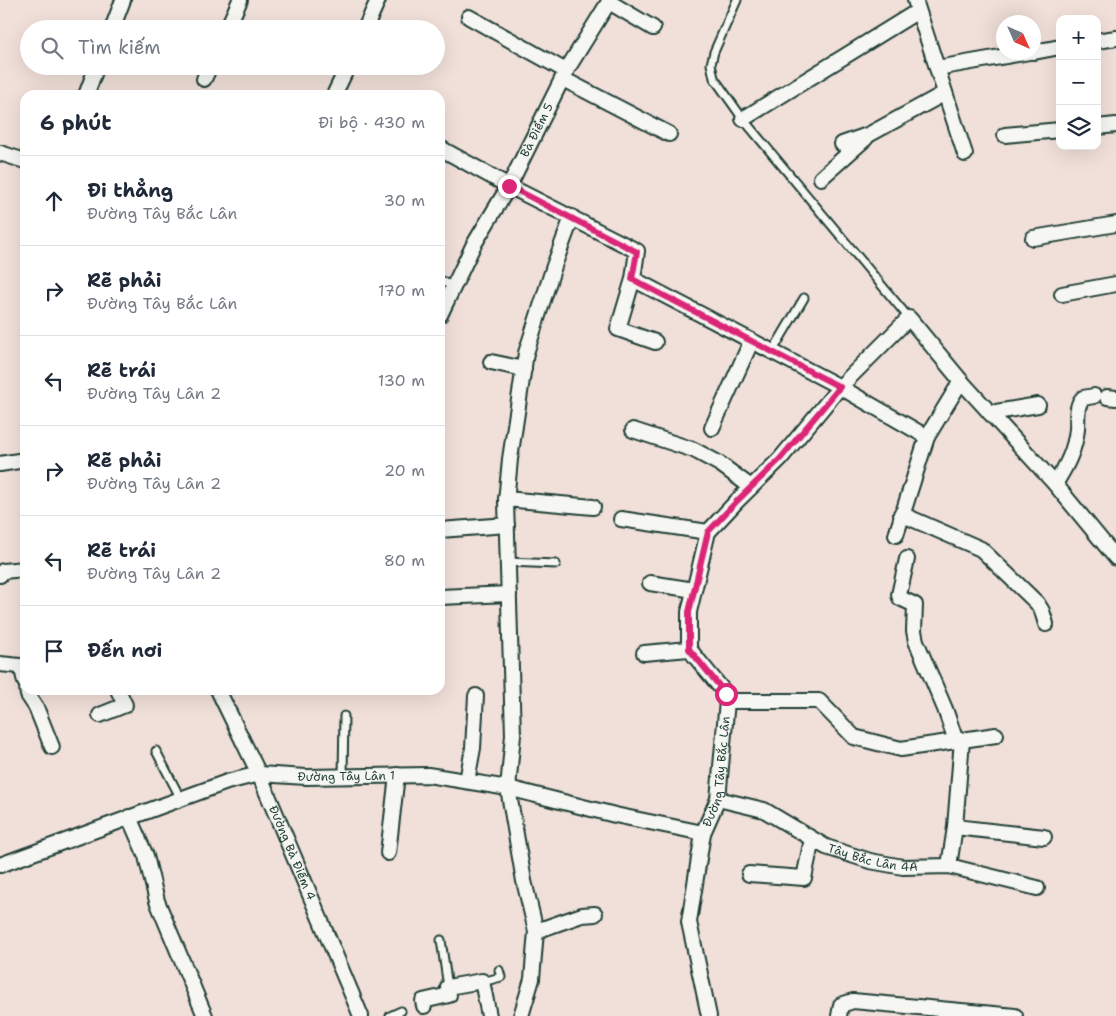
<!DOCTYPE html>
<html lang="vi">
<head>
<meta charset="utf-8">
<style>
	:root { --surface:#fff; --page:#f6f6f7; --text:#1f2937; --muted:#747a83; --line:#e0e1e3 }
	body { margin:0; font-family:"Shantell Sans",sans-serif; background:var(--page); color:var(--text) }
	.controls { position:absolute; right:15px; top:15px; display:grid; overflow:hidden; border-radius:10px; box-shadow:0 5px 20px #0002 }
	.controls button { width:45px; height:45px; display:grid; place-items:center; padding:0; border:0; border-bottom:1px solid var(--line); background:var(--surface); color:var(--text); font:25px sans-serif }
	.compass { position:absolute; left:996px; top:15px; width:45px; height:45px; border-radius:50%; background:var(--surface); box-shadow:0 5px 20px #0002; rotate:135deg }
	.stop { position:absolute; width:15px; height:15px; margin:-11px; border:4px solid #db2777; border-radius:50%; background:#fff }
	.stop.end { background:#db2777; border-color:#fff; box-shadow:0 1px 5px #0008 }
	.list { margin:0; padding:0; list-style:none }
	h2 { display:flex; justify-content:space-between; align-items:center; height:65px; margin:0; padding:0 20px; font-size:21px }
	h2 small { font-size:16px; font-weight:400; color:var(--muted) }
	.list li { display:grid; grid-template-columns:32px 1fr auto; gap:15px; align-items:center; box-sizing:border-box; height:90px; padding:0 20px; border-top:1px solid var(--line) }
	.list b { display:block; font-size:19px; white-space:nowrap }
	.list p { margin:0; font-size:16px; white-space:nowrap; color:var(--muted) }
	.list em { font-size:16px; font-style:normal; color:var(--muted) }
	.icon { flex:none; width:28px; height:28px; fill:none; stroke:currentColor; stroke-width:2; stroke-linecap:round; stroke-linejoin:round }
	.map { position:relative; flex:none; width:1116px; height:1016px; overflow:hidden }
	.search { position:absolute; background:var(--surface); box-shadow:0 5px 20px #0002; left:20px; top:20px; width:425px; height:55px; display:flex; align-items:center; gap:12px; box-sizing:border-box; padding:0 18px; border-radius:28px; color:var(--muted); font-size:19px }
	.panel { position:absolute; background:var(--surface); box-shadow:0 5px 20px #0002; left:20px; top:90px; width:425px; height:605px; border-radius:15px }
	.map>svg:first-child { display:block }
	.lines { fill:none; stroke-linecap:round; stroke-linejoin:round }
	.lane-casing { stroke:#1f3d34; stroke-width:11 }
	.street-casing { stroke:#1f3d34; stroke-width:18 }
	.lane { stroke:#f6f6f2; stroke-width:7 }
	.street { stroke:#f6f6f2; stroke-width:14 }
	.route { stroke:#db2777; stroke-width:6 }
	.labels { text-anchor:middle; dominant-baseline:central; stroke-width:5; stroke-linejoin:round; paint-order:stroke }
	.street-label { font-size:12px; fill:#1f3d34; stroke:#f6f6f2 }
</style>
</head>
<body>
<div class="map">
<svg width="1116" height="1016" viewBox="0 0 1116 1016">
	<rect width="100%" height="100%" fill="#f1e0d9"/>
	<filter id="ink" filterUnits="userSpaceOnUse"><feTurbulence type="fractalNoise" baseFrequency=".02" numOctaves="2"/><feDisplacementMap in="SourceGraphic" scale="10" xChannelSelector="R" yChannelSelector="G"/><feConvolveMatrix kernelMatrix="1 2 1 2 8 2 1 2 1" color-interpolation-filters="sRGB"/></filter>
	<g filter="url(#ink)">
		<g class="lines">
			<!-- lane casing -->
			<g class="lane-casing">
				<g id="lane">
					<polyline points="737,0 714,52 711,64 714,78 743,119 909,318"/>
					<polyline points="440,280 454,287"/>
					<polyline points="772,352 804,298"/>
					<polyline points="508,562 556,564"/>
					<polyline points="156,751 181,799"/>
					<polyline points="343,776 344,716"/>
					<polyline points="441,940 448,987"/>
					<polyline points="482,982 501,977 499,970"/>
					<polyline points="390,1016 401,1011"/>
				</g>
			</g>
			<!-- street casing -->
			<g class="street-casing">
				<g id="street">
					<polyline points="915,0 965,154"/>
					<polyline points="609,2 653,28"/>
					<polyline points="469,17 566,71"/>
					<polyline points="112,29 123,0"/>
					<polyline points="227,29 240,0"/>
					<polyline points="365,29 378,0"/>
					<polyline points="1097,41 1116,38"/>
					<polyline points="1034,52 1060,47"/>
					<polyline points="937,68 1029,52"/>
					<polyline points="204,79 210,66"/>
					<polyline points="563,79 669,134"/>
					<polyline points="86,95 97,66"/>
					<polyline points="334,95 348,66"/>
					<polyline points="743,119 918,11"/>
					<polyline points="1097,127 1116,125"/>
					<polyline points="1005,135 1060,130"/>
					<polyline points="842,144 870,134 945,93"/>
					<polyline points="440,148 509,186 637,251 633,279 840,387 927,437"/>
					<polyline points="0,153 25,161"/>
					<polyline points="821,178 866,138"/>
					<polyline points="1033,238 1116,224"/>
					<polyline points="633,279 618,329 655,342"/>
					<polyline points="1062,294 1116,284"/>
					<path id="s1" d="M440 315 473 246 509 186 566 71 610 0"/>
					<polyline points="491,362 524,369"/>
					<polyline points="1107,397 1116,398"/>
					<polyline points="990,413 1038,405"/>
					<polyline points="712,428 751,342"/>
					<polyline points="633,430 694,450 720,464 751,487"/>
					<polyline points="0,464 25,460"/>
					<path d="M1055 484C1066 467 1075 450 1077 429 1078 419 1075 406 1083 398L1094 396"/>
					<polyline points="506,499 593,507"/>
					<polyline points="901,514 981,549 1037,603 1042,611 1046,624"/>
					<polyline points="621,519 708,532"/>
					<polyline points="440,530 507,525"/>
					<polyline points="896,535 927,437 961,381"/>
					<polyline points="907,559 899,595 900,598 915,605 914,631 916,641 945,709 956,741"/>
					<polyline points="0,575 3,571 25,569"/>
					<polyline points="650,583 694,590"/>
					<polyline points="440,597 509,594"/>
					<polyline points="644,653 689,649"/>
					<polyline points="0,664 20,666 22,669 25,682"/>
					<polyline points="27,690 28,695 36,707 52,747"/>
					<path id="s2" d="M218 690 259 774 361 1016"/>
					<polyline points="727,701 819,701 854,737 901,749 996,735"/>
					<polyline points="100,715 125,705 118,690"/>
					<polyline points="467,781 473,748 476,696"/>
					<path id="s3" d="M718 799 764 810 826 847 870 861 903 867 949 866 1037 888"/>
					<polyline points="129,817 146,856 157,901 205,1016"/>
					<polyline points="955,827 962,740"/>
					<polyline points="388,853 397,775"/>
					<path id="s4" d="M0 865 227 782 259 774 306 777 428 775 508 788 615 815 703 833"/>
					<polyline points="949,866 955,827 1044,837"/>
					<polyline points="749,874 804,878 812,839"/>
					<polyline points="536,931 582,915 595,914"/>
					<polyline points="424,1006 423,1001 449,995 448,987 482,981 489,1016"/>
					<polyline points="521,1016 532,979 536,931 524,881 508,788 513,735 506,502 510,459 526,353 554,266 572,217"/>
					<path id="s5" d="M709 1016 689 922 703 833 718 799 727 701 726 694 689 649V612L708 532 737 501 780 459 840 387 909 318 961 381 1055 484 1116 558"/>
					<polyline points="839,1016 841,1005 853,1001 1015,1016"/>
				</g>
			</g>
			<!-- lane -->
			<use href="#lane" class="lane"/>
			<!-- street -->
			<use href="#street" class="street"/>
		</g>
	</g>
	<g class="lines" filter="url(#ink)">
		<!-- route -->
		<polyline class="route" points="509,186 637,252 632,279 840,387 780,459 737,501 708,532 689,612 689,649 726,694"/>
	</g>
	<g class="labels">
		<!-- street labels -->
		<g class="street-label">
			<text stroke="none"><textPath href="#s1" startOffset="209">Bà Điểm 5</textPath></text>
			<text stroke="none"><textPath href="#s5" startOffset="250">Đường Tây Bắc Lân</textPath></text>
			<text stroke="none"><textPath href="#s4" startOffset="362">Đường Tây Lân 1</textPath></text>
			<text stroke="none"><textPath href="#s2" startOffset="179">Đường Bà Điểm 4</textPath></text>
			<text stroke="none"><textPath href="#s3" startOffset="168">Tây Bắc Lân 4A</textPath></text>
		</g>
	</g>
</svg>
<div class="controls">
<button>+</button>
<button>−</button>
<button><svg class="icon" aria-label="layers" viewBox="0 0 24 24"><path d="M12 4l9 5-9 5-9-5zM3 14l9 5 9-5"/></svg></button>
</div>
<svg class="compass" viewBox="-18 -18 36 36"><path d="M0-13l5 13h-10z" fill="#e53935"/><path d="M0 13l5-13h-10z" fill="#747a83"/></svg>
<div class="stop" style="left:726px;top:694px"></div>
<div class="stop end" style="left:509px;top:186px"></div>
<div class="search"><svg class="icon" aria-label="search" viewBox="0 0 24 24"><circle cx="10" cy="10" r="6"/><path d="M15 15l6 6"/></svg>Tìm kiếm</div>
<section class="panel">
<h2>6 phút<small>Đi bộ · 430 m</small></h2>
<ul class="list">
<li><svg class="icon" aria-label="ahead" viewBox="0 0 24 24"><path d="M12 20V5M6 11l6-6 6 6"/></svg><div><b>Đi thẳng</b><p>Đường Tây Bắc Lân</p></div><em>30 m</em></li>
<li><svg class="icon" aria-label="right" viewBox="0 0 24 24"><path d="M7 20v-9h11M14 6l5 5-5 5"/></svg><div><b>Rẽ phải</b><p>Đường Tây Bắc Lân</p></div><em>170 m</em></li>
<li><svg class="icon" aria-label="left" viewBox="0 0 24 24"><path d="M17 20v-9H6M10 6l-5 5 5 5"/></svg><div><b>Rẽ trái</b><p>Đường Tây Lân 2</p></div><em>130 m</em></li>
<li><svg class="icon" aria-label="right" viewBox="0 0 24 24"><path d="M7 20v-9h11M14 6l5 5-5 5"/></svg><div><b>Rẽ phải</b><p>Đường Tây Lân 2</p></div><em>20 m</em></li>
<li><svg class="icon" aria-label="left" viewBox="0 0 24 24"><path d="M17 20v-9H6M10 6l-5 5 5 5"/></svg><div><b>Rẽ trái</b><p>Đường Tây Lân 2</p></div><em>80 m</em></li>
<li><svg class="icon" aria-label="arrive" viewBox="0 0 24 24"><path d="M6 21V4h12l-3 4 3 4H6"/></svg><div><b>Đến nơi</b></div></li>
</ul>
</section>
</div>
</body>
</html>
